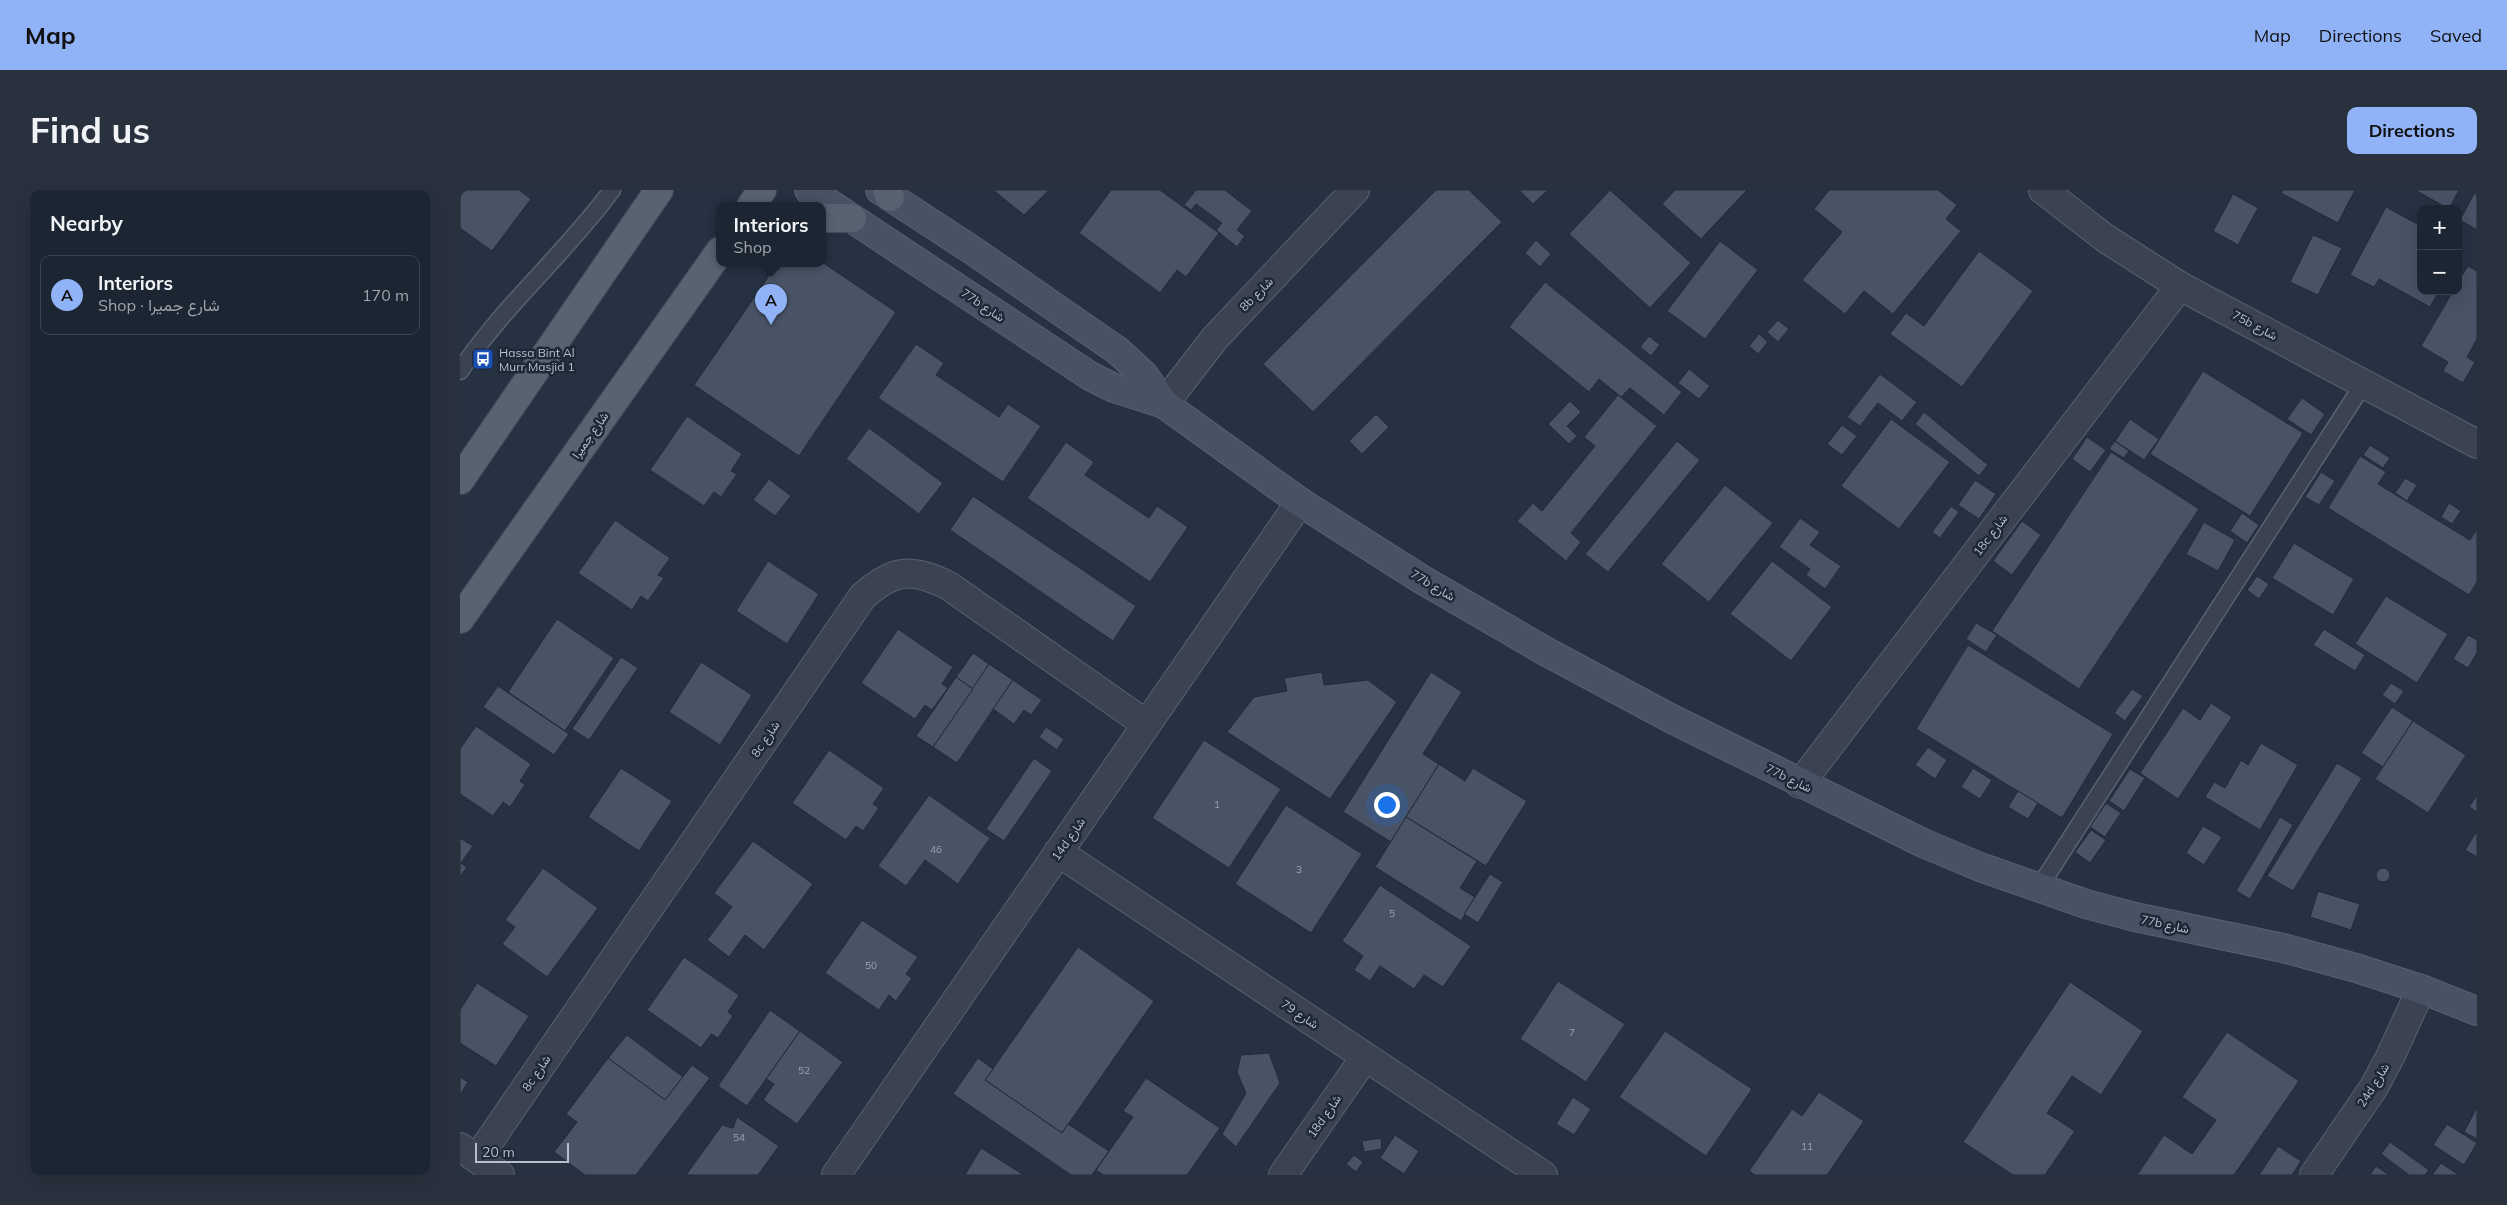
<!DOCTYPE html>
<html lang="en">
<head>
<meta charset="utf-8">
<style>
	:root { --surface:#1c2532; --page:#29313e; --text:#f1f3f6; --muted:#a0a5ac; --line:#3a424d; --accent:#90b3f8 }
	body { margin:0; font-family:Mulish,Vazirmatn,sans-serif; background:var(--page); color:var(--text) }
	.controls { position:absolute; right:15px; top:15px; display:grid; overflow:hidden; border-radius:10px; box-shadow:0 5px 20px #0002 }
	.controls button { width:45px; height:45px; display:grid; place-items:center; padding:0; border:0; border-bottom:1px solid var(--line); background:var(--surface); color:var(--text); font:25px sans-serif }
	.scale { position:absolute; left:15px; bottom:12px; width:94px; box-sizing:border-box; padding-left:5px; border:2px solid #b8becc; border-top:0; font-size:14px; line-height:18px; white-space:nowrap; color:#b8becc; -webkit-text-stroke:4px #1f2837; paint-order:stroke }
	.you { position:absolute; left:926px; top:614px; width:18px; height:18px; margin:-12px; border:4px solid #fff; border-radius:50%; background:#1a73e8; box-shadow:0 0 0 8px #1a73e833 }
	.badge { display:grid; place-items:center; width:32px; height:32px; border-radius:50%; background:var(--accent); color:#111; font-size:16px; font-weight:700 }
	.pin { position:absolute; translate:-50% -41px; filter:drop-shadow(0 1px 2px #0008) }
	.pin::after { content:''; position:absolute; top:26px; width:18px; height:15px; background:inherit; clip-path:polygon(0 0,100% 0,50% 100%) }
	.popup { position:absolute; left:256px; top:12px; width:110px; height:65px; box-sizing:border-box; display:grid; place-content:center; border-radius:10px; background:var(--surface); filter:drop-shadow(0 1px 4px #0005); font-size:16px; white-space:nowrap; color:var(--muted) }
	.popup b { font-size:19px; color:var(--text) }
	.popup::after { content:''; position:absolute; left:50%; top:100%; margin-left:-10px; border:10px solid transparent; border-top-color:var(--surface) }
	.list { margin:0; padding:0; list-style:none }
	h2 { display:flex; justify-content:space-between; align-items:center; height:65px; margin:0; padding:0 20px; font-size:21px }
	h2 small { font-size:16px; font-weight:400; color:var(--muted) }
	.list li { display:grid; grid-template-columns:32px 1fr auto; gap:15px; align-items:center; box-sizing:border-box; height:80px; margin:0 10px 10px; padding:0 10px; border:1px solid var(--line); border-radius:10px }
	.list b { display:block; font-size:19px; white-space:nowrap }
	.list p { margin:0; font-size:16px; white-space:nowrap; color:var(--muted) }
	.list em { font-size:16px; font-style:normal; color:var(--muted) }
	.map { position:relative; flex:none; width:2017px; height:985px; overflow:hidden; border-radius:10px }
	header { display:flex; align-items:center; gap:30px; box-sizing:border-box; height:70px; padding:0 25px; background:var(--accent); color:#111 }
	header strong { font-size:24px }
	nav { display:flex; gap:28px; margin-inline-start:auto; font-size:18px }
	.intro { display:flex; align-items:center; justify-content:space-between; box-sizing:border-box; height:120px; padding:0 30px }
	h1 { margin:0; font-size:35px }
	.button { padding:12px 22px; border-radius:10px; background:var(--accent); color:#111; font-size:18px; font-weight:700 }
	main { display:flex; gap:30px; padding:0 30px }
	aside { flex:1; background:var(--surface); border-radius:10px; box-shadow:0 5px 20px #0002 }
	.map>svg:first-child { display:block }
	.building { fill:#485366; stroke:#212a39 }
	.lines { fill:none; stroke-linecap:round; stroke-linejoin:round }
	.lane-casing { stroke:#59616f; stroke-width:19 }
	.street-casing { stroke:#59616f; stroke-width:30 }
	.secondary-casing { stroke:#59616f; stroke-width:30 }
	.primary-casing { stroke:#444c5b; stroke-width:30 }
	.lane { stroke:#3b4352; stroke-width:16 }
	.street { stroke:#3b4352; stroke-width:28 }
	.secondary { stroke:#495265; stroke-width:28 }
	.primary { stroke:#596271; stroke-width:28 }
	.labels { text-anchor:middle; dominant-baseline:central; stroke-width:5; stroke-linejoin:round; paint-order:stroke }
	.number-label { font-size:10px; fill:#9ca3b2 }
	.street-label { font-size:12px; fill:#b8becc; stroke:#1f2837 }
	.poi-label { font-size:12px; fill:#b8becc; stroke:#1f2837; text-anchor:start }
</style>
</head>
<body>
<header>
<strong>Map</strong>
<nav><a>Map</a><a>Directions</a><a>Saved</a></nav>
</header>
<div class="intro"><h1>Find us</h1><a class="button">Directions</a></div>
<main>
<aside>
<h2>Nearby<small></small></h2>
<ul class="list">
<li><span class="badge">A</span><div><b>Interiors</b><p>Shop · شارع جميرا</p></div><em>170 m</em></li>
</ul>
</aside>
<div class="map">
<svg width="2017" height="985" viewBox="0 0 2017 985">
	<rect width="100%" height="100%" fill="#263142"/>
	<!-- building -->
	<g class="building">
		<polygon points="0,0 59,0 71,9 32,61 0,38"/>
		<polygon points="533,0 589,0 564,25"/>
		<polygon points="651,0 700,0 759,43 726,87 717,80 700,103 619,43"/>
		<polygon points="736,0 765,0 792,21 777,40 785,46 777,57 756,40 762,33 736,14 731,20 724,15"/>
		<polygon points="976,0 1009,0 1042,32 853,222 803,174"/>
		<polygon points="1059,0 1088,0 1073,14"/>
		<polygon points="1150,0 1231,73 1190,118 1109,44"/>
		<polygon points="1215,0 1287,0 1241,49 1202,14"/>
		<polygon points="1369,0 1478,0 1497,15 1486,29 1501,41 1433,124 1404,101 1385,124 1342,90 1382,42 1354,19"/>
		<polygon points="1823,0 1895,0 1878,33 1821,3"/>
		<polygon points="1955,0 1999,0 1989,19"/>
		<polygon points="2016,0 2017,0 2017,40 2000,30"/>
		<polygon points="1773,4 1798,18 1778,55 1753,41"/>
		<polygon points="1926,17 1961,36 1961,101 1979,101 1970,117 1919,89 1914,97 1890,85"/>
		<polygon points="1853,45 1882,58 1858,105 1830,92"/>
		<polygon points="1076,50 1091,64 1080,77 1065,63"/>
		<polygon points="1260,51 1298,80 1245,149 1207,121"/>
		<polygon points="1519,61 1573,101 1502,197 1430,144 1446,123 1464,136"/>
		<polygon points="362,72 436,122 339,266 234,195 317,74 362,74"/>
		<polygon points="2008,76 2017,81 2017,149 2007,167 2015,172 2003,193 1983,181 1988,172 1961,156 1993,101 1998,101 1998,92"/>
		<polygon points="1085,92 1222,202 1204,225 1170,198 1161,207 1139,189 1129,202 1049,137"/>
		<polygon points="1318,130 1329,139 1318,152 1307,142"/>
		<polygon points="1299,144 1308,152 1298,164 1289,156"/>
		<polygon points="1189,146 1200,155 1191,166 1180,157"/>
		<polygon points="456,154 484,173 476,185 539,227 548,214 581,236 543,292 418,208"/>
		<polygon points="1229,179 1250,196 1239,209 1218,193"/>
		<polygon points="1743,181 1843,243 1790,326 1690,264"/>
		<polygon points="1420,184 1457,212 1442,231 1418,213 1400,236 1387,227"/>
		<polygon points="1158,205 1197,236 1111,343 1121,352 1106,371 1057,331 1073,313 1082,321 1135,256 1124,247"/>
		<polygon points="1842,208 1865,224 1851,245 1827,229"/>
		<polygon points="1110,211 1121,222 1107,236 1117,246 1109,254 1088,234"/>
		<polygon points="1464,222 1528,275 1519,286 1455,234"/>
		<polygon points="916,224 929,237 902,264 889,251"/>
		<polygon points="227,226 282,264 271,281 277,284 261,307 254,302 244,316 190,280"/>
		<polygon points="1431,229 1490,272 1439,339 1381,296"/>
		<polygon points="1670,229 1699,249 1684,270 1655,251"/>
		<polygon points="1382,235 1397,246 1382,265 1367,254"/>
		<polygon points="409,238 483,293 459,324 386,269"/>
		<polygon points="1627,247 1646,260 1630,282 1612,269"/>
		<polygon points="1217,251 1240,270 1148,382 1125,364"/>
		<polygon points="1655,251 1669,261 1664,268 1649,259"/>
		<polygon points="606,252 634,272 625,285 689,328 697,316 728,337 690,392 567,308"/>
		<polygon points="1910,255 1930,268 1923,278 1903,265"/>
		<polygon points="1651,262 1739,319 1619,499 1532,441"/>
		<polygon points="1900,266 1926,282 1918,294 2010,350 2017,339 2017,392 2009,405 1868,318"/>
		<polygon points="1861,282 1875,291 1859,315 1845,307"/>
		<polygon points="1945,288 1957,295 1947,311 1935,303"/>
		<polygon points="309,289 331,306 315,326 293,310"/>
		<polygon points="1515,290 1536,304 1519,329 1498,315"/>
		<polygon points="1265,295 1313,333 1249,412 1201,374"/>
		<polygon points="513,306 676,416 653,451 490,340"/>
		<polygon points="1989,313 2001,321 1992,334 1981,327"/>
		<polygon points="1491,316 1499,322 1480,348 1472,342"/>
		<polygon points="1782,323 1799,335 1787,353 1770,341"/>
		<polygon points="1340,328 1360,342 1350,355 1381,376 1365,399 1346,385 1350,379 1319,357"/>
		<polygon points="155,330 210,368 198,385 204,388 188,411 181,406 172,420 118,383"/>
		<polygon points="1562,331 1581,345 1552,385 1533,371"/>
		<polygon points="1744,332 1775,350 1758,381 1726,364"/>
		<polygon points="1834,353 1894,389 1873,425 1812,388"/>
		<polygon points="308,371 359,404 327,454 276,421"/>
		<polygon points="1312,371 1372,417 1331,471 1270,424"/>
		<polygon points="1797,386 1809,394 1799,409 1787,400"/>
		<polygon points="1926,406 1988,444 1957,493 1895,454"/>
		<polygon points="97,429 154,468 105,541 48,502"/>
		<polygon points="1516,433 1537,445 1526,462 1506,449"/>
		<polygon points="438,439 493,477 482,494 488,498 472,520 465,515 455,529 401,493"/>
		<polygon points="1864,439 1905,465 1895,481 1853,455"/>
		<polygon points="2008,445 2017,450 2017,463 2008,478 1993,469"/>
		<polygon points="1508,455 1653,544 1602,628 1456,539"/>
		<polygon points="513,463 529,474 513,499 496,487"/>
		<polygon points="161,467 178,478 129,550 112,539"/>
		<polygon points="241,472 292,505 260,555 209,522"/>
		<polygon points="529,474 553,490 497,573 473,557"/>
		<polygon points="862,482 864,495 908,490 937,512 870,609 767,542 794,507 827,501 824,488"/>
		<polygon points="971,482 1002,502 963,564 979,574 931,652 883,622"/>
		<polygon points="496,487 513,499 473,557 456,546"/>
		<polygon points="553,490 582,510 571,525 564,520 554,534 533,519"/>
		<polygon points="1931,493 1944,501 1935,514 1922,505"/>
		<polygon points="38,496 109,544 94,565 23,517"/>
		<polygon points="1672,499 1683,506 1665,531 1654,523"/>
		<polygon points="1751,513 1772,527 1718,609 1680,583 1723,518 1740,530"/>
		<polygon points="1932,517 1953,531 1923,577 1901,563"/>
		<polygon points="1953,531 2006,565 1968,623 1915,589"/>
		<polygon points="16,536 71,574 60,591 65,595 50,617 43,612 33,626 0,604 0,559"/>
		<polygon points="586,537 604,549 597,560 579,547"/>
		<polygon points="744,550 821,599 769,678 692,628"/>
		<polygon points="1801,553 1838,575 1800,640 1745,607 1754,592 1765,598 1781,570 1788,575"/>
		<polygon points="1468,557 1487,570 1475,589 1455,575"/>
		<polygon points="369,560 424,598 413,614 419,618 403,641 396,636 386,650 332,613"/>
		<polygon points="574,568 592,581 544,651 526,639"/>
		<polygon points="1877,573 1902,588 1833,701 1807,686"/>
		<polygon points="979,574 1005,591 1013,578 1067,611 1026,676 946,627"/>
		<polygon points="161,578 212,611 179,661 128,627"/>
		<polygon points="1513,578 1532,590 1520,609 1501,597"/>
		<polygon points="1670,579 1685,588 1664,621 1649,611"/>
		<polygon points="1558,601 1578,613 1568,629 1548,617"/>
		<polygon points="469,605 530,648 498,694 465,670 446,696 418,676"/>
		<polygon points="2017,605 2017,622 2009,617"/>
		<polygon points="1646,613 1661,623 1645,647 1630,637"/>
		<polygon points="826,615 902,664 851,743 775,694"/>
		<polygon points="946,627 1017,671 1000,698 1015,707 1001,731 915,677"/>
		<polygon points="1820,627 1833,635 1790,709 1776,701"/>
		<polygon points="1743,636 1762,647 1744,675 1726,663"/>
		<polygon points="1631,640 1646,650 1630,673 1615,662"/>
		<polygon points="2017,641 2017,667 2005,660"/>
		<polygon points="0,648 13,656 1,673 7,677 0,687"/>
		<polygon points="293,651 353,694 304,760 285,745 269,767 247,750 272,717 254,703"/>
		<polygon points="83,678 138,718 87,787 42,754 55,737 45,730"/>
		<circle cx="1923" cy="685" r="7"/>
		<polygon points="1030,684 1043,692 1018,733 1004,724"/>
		<polygon points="920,695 1011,756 983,797 964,785 954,799 920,776 910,791 894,780 903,766 882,751"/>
		<polygon points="1858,701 1900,714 1891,740 1850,727"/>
		<polygon points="402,730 458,767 446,784 452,788 436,811 429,805 419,820 365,783"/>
		<polygon points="618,757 694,811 602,943 525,890"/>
		<polygon points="224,767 279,805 268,822 273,826 258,848 251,844 241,858 187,820"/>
		<polygon points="1098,791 1165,834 1126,892 1060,849"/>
		<polygon points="1610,792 1683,841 1641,905 1612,886 1587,923 1615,941 1585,985 1553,985 1503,952"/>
		<polygon points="17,793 69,826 36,876 0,853 0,820"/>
		<polygon points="310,820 340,841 287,916 258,896"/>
		<polygon points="340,841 383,872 337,934 303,910 314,894 306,889"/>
		<polygon points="1205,841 1292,899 1246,966 1159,907"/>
		<polygon points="1767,842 1839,891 1774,985 1677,985 1704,945 1732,964 1756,930 1722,907"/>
		<polygon points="167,845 223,887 205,910 148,868"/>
		<polygon points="809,863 820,893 776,957 762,944 786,903 777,882 781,865"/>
		<polygon points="148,868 205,910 232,875 250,888 176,985 125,985 94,962 117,932 106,924"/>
		<polygon points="518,868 533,879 525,890 602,943 608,934 649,961 632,985 611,985 493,904"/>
		<polygon points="0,887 8,892 0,905"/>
		<polygon points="686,888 760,938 727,985 643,985 636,980 673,927 663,921"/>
		<polygon points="1359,902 1404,931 1367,985 1295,985 1289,981 1332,919 1342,926"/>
		<polygon points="1113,907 1131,919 1114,945 1096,934"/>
		<polygon points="2017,917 2017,949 2004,942"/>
		<polygon points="277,927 319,956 298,985 226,985 262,935 273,938"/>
		<polygon points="1987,934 2017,953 2004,975 1973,955"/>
		<polygon points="935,945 959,961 944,984 920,968"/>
		<polygon points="921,948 922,959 904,962 902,951"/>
		<polygon points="1930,952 1969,980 1965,985 1949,985 1921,964"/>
		<polygon points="1818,956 1841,971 1832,985 1799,985"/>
		<polygon points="521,958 564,985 505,985"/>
		<polygon points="894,965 903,972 896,982 886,974"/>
		<polygon points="1981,973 1999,985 1972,985"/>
		<polygon points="1916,976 1929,985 1910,985"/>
	</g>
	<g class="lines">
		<!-- lane casing -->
		<g class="lane-casing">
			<g id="lane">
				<path d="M0 181C44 115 105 64 152 0"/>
				<polyline points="1578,699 1904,193"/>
			</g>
		</g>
		<!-- street casing -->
		<g class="street-casing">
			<g id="street">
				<polyline points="1583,0 1645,48 1720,96 2017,254"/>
				<polyline points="704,214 755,148 895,0"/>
				<polyline points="1340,594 1720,96"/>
				<polyline points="598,662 1083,985"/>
				<polyline points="0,957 40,985"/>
				<path d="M17 969 403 406C434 379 452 377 489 396L686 534"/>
				<polyline points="376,985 840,312"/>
				<polyline points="823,985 905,867"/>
				<polyline points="1854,985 1914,897 1931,865 1961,799"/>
			</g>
		</g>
		<!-- secondary casing -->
		<g class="secondary-casing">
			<g id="secondary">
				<polyline points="349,0 630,186 654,198 704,214 840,312 961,389 1085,461 1212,529 1463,653 1520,677 1626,714 1675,727 1823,758 1896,778 1961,799 2017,821"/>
				<polyline points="420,0 512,60 658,161 684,185 704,214"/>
			</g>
		</g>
		<!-- primary casing -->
		<g class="primary-casing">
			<g id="primary">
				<polyline points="427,0 430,7"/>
				<polyline points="291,16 302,0"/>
				<polyline points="362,28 392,28"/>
				<polyline points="0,290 199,0"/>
				<polyline points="0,429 260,61"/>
			</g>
		</g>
		<!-- lane -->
		<use href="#lane" class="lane"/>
		<!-- street -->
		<use href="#street" class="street"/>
		<!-- secondary -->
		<use href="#secondary" class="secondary"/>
		<!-- primary -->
		<use href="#primary" class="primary"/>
	</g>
	<!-- icons -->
	<defs>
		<g id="bus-square" transform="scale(1.125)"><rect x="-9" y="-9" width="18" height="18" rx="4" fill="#1a4fb4" stroke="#1f2837"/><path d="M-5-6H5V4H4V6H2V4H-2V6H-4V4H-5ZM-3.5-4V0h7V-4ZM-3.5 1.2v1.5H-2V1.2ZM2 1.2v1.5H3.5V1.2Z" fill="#fff"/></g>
	</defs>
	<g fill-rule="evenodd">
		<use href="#bus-square" x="23" y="169"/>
	</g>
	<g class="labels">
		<!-- number labels -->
		<g class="number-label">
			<text x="757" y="614">1</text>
			<text x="476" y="659">46</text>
			<text x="839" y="679">3</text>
			<text x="932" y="723">5</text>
			<text x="411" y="775">50</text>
			<text x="1112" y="842">7</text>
			<text x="344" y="880">52</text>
			<text x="279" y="947">54</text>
			<text x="1347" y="956">11</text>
		</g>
		<!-- street labels -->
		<g class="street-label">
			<text transform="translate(796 104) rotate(-46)">8b شارع</text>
			<text transform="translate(523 115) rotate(34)">77b شارع</text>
			<text transform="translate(1795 135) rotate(28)">75b شارع</text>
			<text transform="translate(130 245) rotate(-55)">شارع جميرا</text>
			<text transform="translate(1530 345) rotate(-53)">18c شارع</text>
			<text transform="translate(973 395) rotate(31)">77b شارع</text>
			<text transform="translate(305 549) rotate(-56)">8c شارع</text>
			<text transform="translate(1329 588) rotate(26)">77b شارع</text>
			<text transform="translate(608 649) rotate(-55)">14d شارع</text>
			<text transform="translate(1705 734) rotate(12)">77b شارع</text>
			<text transform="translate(840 824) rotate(34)">شارع 79</text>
			<text transform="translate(76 883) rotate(-56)">8c شارع</text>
			<text transform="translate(1913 895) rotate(-58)">24d شارع</text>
			<text transform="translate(864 926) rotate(-55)">18d شارع</text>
		</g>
		<!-- poi labels -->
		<g class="poi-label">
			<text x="39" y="162">Hassa Bint Al<tspan x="39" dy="14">Murr Masjid 1</tspan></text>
		</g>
	</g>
</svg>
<div class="controls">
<button>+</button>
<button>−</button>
</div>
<div class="scale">20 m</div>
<div class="you"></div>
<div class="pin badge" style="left:311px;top:135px">A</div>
<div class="popup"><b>Interiors</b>Shop</div>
</div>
</main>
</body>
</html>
